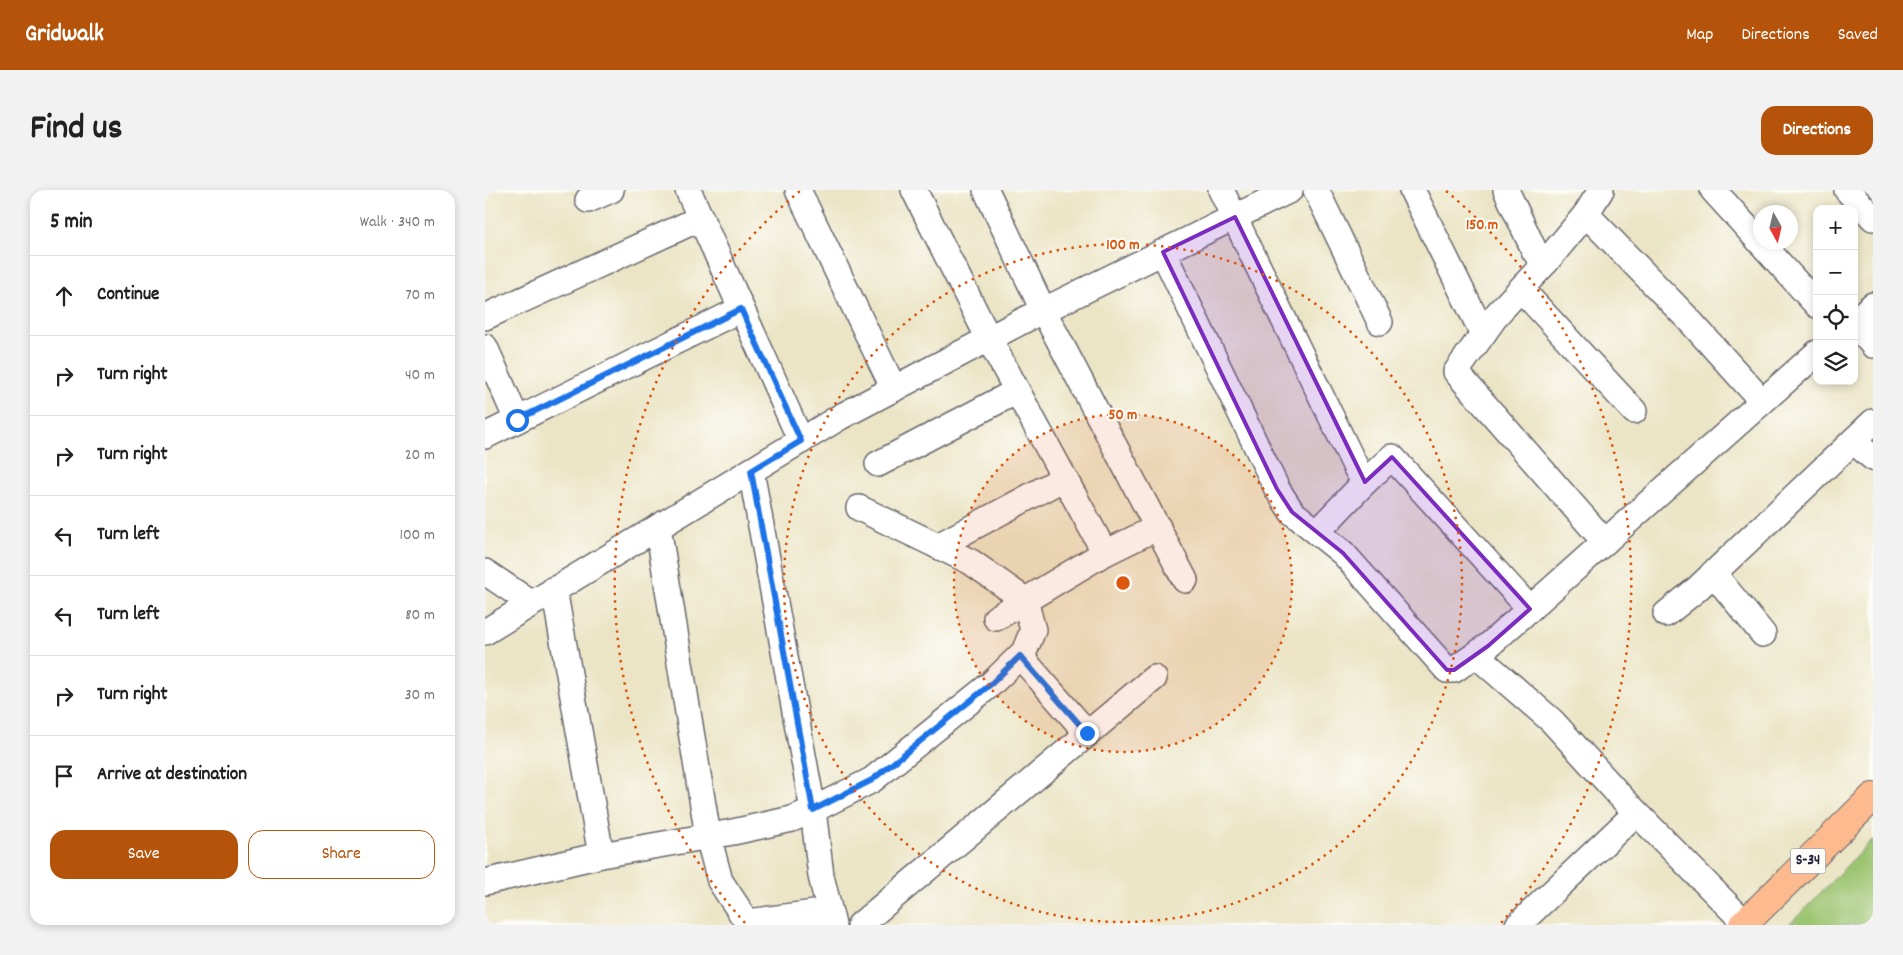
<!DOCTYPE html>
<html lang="en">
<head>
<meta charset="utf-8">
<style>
	:root { --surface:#fff; --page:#f2f2f2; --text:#222; --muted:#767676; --line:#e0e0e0; --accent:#b45309 }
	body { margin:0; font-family:Dekko,sans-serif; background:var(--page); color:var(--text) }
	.controls { position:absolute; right:15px; top:15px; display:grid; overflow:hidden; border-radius:10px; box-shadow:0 2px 8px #0003 }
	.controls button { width:45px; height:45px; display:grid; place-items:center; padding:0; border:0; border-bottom:1px solid var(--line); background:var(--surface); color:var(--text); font:25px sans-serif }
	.compass { position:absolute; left:1268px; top:15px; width:45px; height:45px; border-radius:50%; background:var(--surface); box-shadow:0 2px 8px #0003; rotate:172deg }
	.stop { position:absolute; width:15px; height:15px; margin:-11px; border:4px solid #1a73e8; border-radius:50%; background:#fff }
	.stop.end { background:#1a73e8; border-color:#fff; box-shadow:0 1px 5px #0008 }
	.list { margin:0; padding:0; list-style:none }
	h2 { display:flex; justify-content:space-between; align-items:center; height:65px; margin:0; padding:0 20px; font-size:21px }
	h2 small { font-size:16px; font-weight:400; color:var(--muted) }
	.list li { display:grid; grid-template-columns:32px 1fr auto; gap:15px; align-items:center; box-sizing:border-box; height:80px; padding:0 20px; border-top:1px solid var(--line) }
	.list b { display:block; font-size:19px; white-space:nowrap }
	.list em { font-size:16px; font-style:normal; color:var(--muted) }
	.actions { display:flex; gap:10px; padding:15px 20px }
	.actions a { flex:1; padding:11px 0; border:1px solid var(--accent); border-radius:15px; text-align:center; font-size:18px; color:var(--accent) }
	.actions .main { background:var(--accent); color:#fff }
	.icon { flex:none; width:28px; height:28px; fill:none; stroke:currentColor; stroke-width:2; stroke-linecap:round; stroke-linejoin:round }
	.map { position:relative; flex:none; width:1388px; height:735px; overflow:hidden; border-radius:15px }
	header { display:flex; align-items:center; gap:30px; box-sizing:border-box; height:70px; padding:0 25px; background:var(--accent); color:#fff }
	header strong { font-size:24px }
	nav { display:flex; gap:28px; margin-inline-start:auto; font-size:18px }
	.intro { display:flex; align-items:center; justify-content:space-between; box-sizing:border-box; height:120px; padding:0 30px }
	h1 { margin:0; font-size:35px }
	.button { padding:12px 22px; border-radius:15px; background:var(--accent); color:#fff; font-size:18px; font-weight:700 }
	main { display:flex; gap:30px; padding:0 30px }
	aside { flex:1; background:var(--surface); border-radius:15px; box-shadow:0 2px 8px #0003 }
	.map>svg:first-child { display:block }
	.green { fill:#9cc571; stroke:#5f7456 }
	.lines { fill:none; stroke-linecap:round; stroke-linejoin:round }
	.minor-casing { stroke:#68666c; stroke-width:28 }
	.major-casing { stroke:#68666c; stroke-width:30 }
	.minor { stroke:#fff; stroke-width:25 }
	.major { stroke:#fcba8e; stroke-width:28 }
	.route { stroke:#1a73e8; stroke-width:6 }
	.marked { fill:#7b2cbf; fill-opacity:0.2; stroke:#7b2cbf; stroke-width:4; stroke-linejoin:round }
	.ring { fill:none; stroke:#de560e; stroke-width:2.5; stroke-dasharray:2.5 5 }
	.labels { text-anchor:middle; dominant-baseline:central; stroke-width:4; stroke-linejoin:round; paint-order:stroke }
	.shield { fill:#fdfcf7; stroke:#646373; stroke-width:1 }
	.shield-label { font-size:15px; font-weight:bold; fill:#22223b }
	.centre { fill:#de560e; stroke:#fdfcf7; stroke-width:2.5 }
	.ring-label { font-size:15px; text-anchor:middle; font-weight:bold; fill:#de560e; stroke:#fdfcf7; stroke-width:4; stroke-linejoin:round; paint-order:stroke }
</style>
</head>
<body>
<header>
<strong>Gridwalk</strong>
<nav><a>Map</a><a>Directions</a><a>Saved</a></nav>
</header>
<div class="intro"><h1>Find us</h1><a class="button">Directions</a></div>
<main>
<aside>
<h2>5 min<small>Walk · 340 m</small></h2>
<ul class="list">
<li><svg class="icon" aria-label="ahead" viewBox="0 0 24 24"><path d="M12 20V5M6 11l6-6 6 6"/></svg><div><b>Continue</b></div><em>70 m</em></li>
<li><svg class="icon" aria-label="right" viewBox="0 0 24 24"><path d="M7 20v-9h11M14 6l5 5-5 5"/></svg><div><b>Turn right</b></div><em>40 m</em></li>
<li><svg class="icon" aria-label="right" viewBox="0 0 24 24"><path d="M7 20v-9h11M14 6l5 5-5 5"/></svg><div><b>Turn right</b></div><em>20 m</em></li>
<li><svg class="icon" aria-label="left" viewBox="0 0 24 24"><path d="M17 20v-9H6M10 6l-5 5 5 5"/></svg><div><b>Turn left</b></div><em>100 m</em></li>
<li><svg class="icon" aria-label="left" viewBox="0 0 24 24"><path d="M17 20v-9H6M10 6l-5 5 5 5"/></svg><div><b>Turn left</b></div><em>80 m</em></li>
<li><svg class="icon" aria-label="right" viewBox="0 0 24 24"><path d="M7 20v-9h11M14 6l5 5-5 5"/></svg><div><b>Turn right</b></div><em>30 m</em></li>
<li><svg class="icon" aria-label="arrive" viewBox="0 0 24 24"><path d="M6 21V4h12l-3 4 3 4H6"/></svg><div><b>Arrive at destination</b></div></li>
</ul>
<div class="actions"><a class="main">Save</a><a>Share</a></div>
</aside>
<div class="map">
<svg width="1388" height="735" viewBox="0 0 1388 735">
	<rect width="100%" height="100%" fill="#fdfcf7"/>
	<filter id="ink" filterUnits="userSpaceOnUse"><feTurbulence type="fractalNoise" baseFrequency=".02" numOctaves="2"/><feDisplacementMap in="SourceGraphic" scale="10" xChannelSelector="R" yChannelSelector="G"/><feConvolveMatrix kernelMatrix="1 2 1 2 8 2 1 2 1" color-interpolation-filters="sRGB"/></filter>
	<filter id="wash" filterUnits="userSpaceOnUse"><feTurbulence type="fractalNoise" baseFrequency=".0096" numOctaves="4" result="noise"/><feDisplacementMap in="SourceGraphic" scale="20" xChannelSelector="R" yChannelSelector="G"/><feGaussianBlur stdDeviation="1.12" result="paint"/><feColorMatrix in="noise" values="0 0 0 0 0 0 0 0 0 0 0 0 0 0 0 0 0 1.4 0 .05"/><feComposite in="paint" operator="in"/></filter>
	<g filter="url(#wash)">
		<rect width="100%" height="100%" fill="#ebe5c6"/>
		<!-- green -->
		<polygon class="green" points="1388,649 1388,735 1303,735 1313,726"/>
	</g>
	<g filter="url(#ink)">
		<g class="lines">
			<!-- minor casing -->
			<g class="minor-casing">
				<g id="minor">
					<polyline points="203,0 316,251"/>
					<polyline points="313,0 409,199"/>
					<polyline points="429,0 504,149 620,363"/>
					<polyline points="501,0 558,120 700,390"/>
					<polyline points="736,0 872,280 880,292"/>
					<polyline points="831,0 895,132"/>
					<polyline points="927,0 998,144"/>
					<polyline points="1021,0 1050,62 1061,72"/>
					<polyline points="1116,0 1101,24 1061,72 1013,123 971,182 1120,352"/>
					<polyline points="1228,0 1332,115"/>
					<polyline points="1362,0 1388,28"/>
					<polyline points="103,10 126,0"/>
					<polyline points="1101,24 1204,130 1277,211"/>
					<polyline points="678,62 792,299 807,322 858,363 962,480 969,480 1003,456 1332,163"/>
					<polyline points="1036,99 1149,221"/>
					<polyline points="0,127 216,28"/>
					<polyline points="1369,131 1388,115"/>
					<polyline points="1369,133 1388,155"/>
					<polyline points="0,157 32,230"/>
					<polyline points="0,246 256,119"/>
					<polyline points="1368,251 1388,268"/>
					<polyline points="393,274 532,201"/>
					<polyline points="266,281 328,620 336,686 348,735"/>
					<polyline points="173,337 223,646 235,691 264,735"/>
					<polyline points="832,342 880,292 907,267 1045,419"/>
					<polyline points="453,356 579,288"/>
					<polyline points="0,382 46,413"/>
					<polyline points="1228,383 1278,444"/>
					<polyline points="69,399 116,665"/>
					<polyline points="1181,424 1212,399 1388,232"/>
					<polyline points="511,428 616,365 673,337"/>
					<polyline points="0,442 355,227 545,127 805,0"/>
					<polyline points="991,465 1067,531 1138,609 1260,733"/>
					<polyline points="535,466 602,543"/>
					<polyline points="0,692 116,665 248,642 307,629 328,620 387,590 506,494 539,462 548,440 540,410 486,372 374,318"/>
					<polyline points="263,732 344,721"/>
					<polyline points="375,735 669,488"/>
					<polyline points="1033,735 1151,623"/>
				</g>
			</g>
			<!-- major casing -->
			<g class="major-casing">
				<polyline id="major" points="1258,735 1388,607"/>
			</g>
			<!-- minor -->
			<use href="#minor" class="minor"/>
			<!-- major -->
			<use href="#major" class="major"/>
		</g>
	</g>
	<g class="lines" filter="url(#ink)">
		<!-- route -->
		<polyline class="route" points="32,230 256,119 316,251 266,281 328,620 387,590 506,494 535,466 602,543"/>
	</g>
	<!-- marked area -->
	<path class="marked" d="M750 27 880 292 907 267 1045 419 1003 456 969 480H962L858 363 807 322 792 299 678 62Z"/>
	<!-- distance rings -->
	<circle cx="638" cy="393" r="169" fill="#de560e" fill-opacity=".12"/>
	<g class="ring">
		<circle cx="638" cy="393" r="169"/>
		<circle cx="638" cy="393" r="339"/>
		<path d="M260 733A508 508 0 0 1 315 1M961 1A508 508 0 0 1 1016 733"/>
	</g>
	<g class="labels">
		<!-- shield labels -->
		<rect class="shield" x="1305.5" y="658.5" width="35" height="25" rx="4"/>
		<g class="shield-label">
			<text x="1323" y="671">S-34</text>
		</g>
	</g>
	<circle cx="638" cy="393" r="8" class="centre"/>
	<g class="ring-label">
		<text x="997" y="39">150 m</text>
		<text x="638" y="59">100 m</text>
		<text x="638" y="229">50 m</text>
	</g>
</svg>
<div class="controls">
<button>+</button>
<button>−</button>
<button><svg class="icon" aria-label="locate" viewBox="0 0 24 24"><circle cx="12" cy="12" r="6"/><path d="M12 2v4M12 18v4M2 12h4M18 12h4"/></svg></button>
<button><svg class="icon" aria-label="layers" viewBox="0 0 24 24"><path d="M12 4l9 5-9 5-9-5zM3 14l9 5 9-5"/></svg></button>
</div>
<svg class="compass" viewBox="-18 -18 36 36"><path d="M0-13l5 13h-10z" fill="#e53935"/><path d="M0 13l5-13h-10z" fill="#767676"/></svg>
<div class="stop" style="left:32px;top:230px"></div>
<div class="stop end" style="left:602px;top:543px"></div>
</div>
</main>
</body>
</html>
